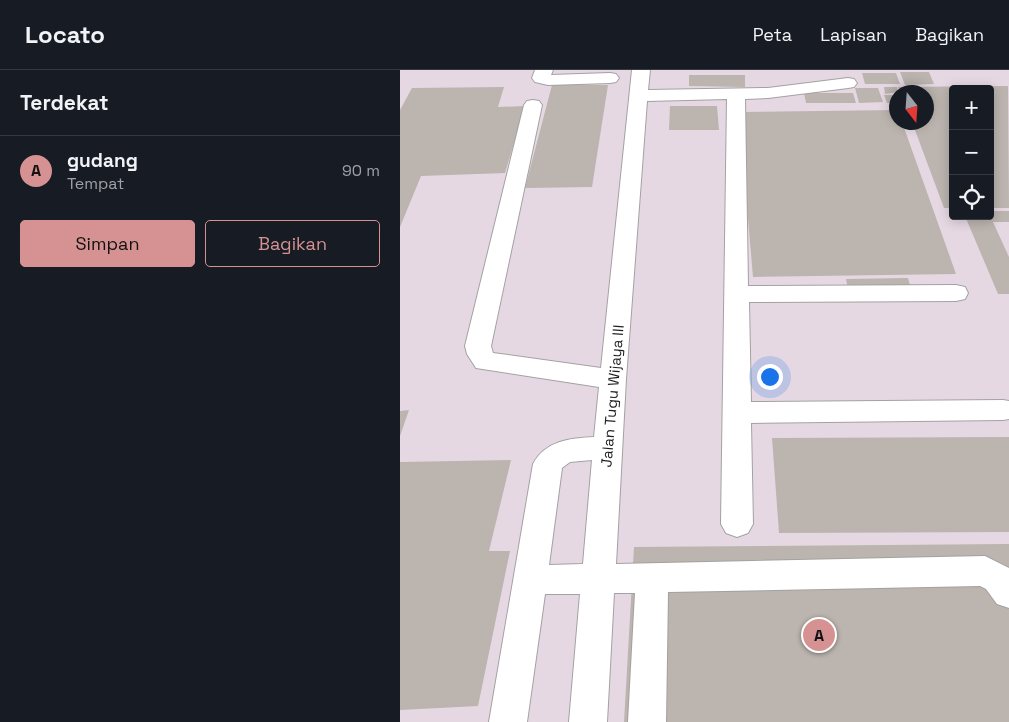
<!DOCTYPE html>
<html lang="id">
<head>
<meta charset="utf-8">
<style>
	:root { --surface:#171b24; --page:#242831; --text:#f1f3f6; --muted:#9ea1a6; --line:#363941; --accent:#d69292 }
	body { margin:0; font-family:"Space Grotesk",sans-serif; background:var(--page); color:var(--text) }
	.controls { position:absolute; right:15px; top:15px; display:grid; overflow:hidden; border-radius:5px; box-shadow:0 2px 12px #0003 }
	.controls button { width:45px; height:45px; display:grid; place-items:center; padding:0; border:0; border-bottom:1px solid var(--line); background:var(--surface); color:var(--text); font:25px sans-serif }
	.compass { position:absolute; left:489px; top:15px; width:45px; height:45px; border-radius:50%; background:var(--surface); box-shadow:0 2px 12px #0003; rotate:163deg }
	.you { position:absolute; left:369px; top:306px; width:18px; height:18px; margin:-12px; border:4px solid #fff; border-radius:50%; background:#1a73e8; box-shadow:0 0 0 8px #1a73e833 }
	.badge { display:grid; place-items:center; width:32px; height:32px; border-radius:50%; background:var(--accent); color:#111; font-size:16px; font-weight:700 }
	.pin { position:absolute; translate:-50% -50%; border:2px solid #fff; box-shadow:0 1px 5px #0006 }
	.list { margin:0; padding:0; list-style:none }
	h2 { display:flex; justify-content:space-between; align-items:center; height:65px; margin:0; padding:0 20px; font-size:21px }
	h2 small { font-size:16px; font-weight:400; color:var(--muted) }
	.list li { display:grid; grid-template-columns:32px 1fr auto; gap:15px; align-items:center; box-sizing:border-box; height:70px; padding:0 20px; border-top:1px solid var(--line) }
	.list b { display:block; font-size:19px; white-space:nowrap }
	.list p { margin:0; font-size:16px; white-space:nowrap; color:var(--muted) }
	.list em { font-size:16px; font-style:normal; color:var(--muted) }
	.actions { display:flex; gap:10px; padding:15px 20px }
	.actions a { flex:1; padding:11px 0; border:1px solid var(--accent); border-radius:5px; text-align:center; font-size:18px; color:var(--accent) }
	.actions .main { background:var(--accent); color:#111 }
	.icon { flex:none; width:28px; height:28px; fill:none; stroke:currentColor; stroke-width:2; stroke-linecap:round; stroke-linejoin:round }
	.map { position:relative; flex:none; width:609px; height:652px; overflow:hidden }
	header { display:flex; align-items:center; gap:30px; box-sizing:border-box; height:70px; padding:0 25px; background:var(--surface); border-bottom:1px solid var(--line) }
	header strong { font-size:24px }
	nav { display:flex; gap:28px; margin-inline-start:auto; font-size:18px }
	main { display:flex }
	aside { flex:1; background:var(--surface) }
	.map>svg:first-child { display:block }
	.industrial { fill:#e6d8e3; fill-rule:evenodd }
	.building { fill:#bbb4af }
	.lines { fill:none; stroke-linecap:round; stroke-linejoin:round }
	.minor-casing { stroke:#a2a2a2; stroke-width:2 }
	.minor { fill:#fff; fill-rule:evenodd }
	.labels { text-anchor:middle; dominant-baseline:central; stroke-width:5; stroke-linejoin:round; paint-order:stroke }
	.street-label { font-size:15px; fill:#1e1e1e; stroke:#fff }
</style>
</head>
<body>
<header>
<strong>Locato</strong>
<nav><a>Peta</a><a>Lapisan</a><a>Bagikan</a></nav>
</header>
<main>
<aside>
<h2>Terdekat<small></small></h2>
<ul class="list">
<li><span class="badge">A</span><div><b>gudang</b><p>Tempat</p></div><em>90 m</em></li>
</ul>
<div class="actions"><a class="main">Simpan</a><a>Bagikan</a></div>
</aside>
<div class="map">
<svg width="609" height="652" viewBox="0 0 609 652">
	<rect width="100%" height="100%" fill="#eeebe6"/>
	<!-- industrial -->
	<path class="industrial" d="M0 0H609V652H0ZM553 19H590V146H553ZM497 22H526V52H497Z"/>
	<!-- building -->
	<g class="building">
		<polygon points="500,2 529,2 534,14 505,15"/>
		<polygon points="462,3 496,3 500,14 465,14"/>
		<polygon points="289,5 345,5 345,17 289,16"/>
		<polygon points="152,15 208,15 192,117 125,118"/>
		<polygon points="608,16 609,138 590,138 590,19 553,19 553,138 544,138 512,52 526,52 526,22 500,22 498,17"/>
		<polygon points="104,17 98,37 125,36 105,103 21,106 0,157 0,40 12,18"/>
		<polygon points="484,17 497,17 498,22 485,24"/>
		<polygon points="455,18 478,18 483,32 459,33"/>
		<polygon points="404,23 453,23 456,33 406,33"/>
		<polygon points="484,25 497,25 497,33 487,33"/>
		<polygon points="270,36 317,36 319,60 269,60"/>
		<polygon points="497,40 497,52 502,52 556,204 353,207 339,42"/>
		<polygon points="590,141 609,141 609,152 593,152 609,187 609,224 598,224 565,146 590,146"/>
		<polygon points="508,208 511,219 448,219 446,209"/>
		<polygon points="9,340 0,366 0,341"/>
		<polygon points="609,367 609,462 379,463 372,368"/>
		<polygon points="111,390 89,481 110,481 78,636 0,640 0,392"/>
		<polygon points="609,474 609,652 224,652 234,477"/>
	</g>
	<g class="lines">
		<!-- minor casing -->
		<g class="minor-casing">
			<g id="minor">
				<polygon points="135,0 153,0 151,5 210,3 216,4 219,8 216,12 210,13 148,15 135,12 132,8"/>
				<path d="M232 0H250L248 20 368 18 448 8 454 9 457 13 454 17 448 18 368 28 345 29 348 216 556 215 565 217 568 223 565 229 556 231 349 232 351 332 603 330 609 331V349L603 350 351 353 353 454 348 463 337 467 326 463 321 454 327 29 247 31 226 309 216 494 585 486 609 498V538L597 534 586 519 580 516 268 522 266 652H228L235 523H214L207 652H169L180 524H145L127 652H89L133 394C145 371 170 368 194 367L199 317 76 298 67 284 65 276 124 35 127 31 133 30 139 31 142 35 91 276 93 283 201 298ZM192 390 183 494 149 495 162 398 170 392Z"/>
			</g>
		</g>
		<!-- minor -->
		<use href="#minor" class="minor"/>
	</g>
	<g class="labels">
		<!-- street labels -->
		<g class="street-label">
			<text transform="translate(212 326) rotate(-85)">Jalan Tugu Wijaya III</text>
		</g>
	</g>
</svg>
<div class="controls">
<button>+</button>
<button>−</button>
<button><svg class="icon" aria-label="locate" viewBox="0 0 24 24"><circle cx="12" cy="12" r="6"/><path d="M12 2v4M12 18v4M2 12h4M18 12h4"/></svg></button>
</div>
<svg class="compass" viewBox="-18 -18 36 36"><path d="M0-13l5 13h-10z" fill="#e53935"/><path d="M0 13l5-13h-10z" fill="#9ea1a6"/></svg>
<div class="you"></div>
<div class="pin badge" style="left:419px;top:565px">A</div>
</div>
</main>
</body>
</html>
